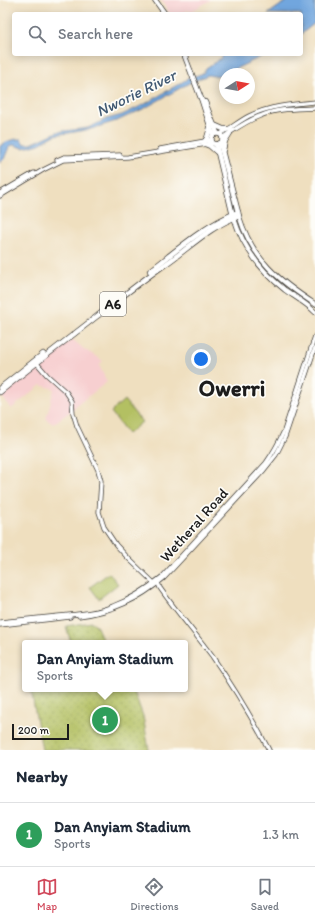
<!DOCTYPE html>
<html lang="en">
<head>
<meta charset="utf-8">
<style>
	:root { --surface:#fff; --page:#f6f6f7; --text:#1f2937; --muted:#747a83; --line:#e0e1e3; --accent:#d1495b }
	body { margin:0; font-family:Itim,sans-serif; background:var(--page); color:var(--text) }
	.compass { position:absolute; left:219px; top:68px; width:36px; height:36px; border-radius:50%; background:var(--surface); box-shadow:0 2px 10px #0003; rotate:79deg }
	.scale { position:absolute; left:12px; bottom:10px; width:57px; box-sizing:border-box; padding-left:4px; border:2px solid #1c1c1c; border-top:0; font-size:11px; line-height:14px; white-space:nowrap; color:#1c1c1c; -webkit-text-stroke:3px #fdfcf7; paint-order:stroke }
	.you { position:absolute; left:201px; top:359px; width:14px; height:14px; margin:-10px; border:3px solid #fff; border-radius:50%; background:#1a73e8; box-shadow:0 0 0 6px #1a73e833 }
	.badge { display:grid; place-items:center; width:26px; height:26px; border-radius:50%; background:var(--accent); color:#fff; font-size:13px; font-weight:700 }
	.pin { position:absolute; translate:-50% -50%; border:2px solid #fff; box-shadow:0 1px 4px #0006 }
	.popup { position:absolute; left:22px; top:640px; width:166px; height:52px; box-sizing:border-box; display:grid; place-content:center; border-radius:4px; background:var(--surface); filter:drop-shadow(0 1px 3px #0005); font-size:13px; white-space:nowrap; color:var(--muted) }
	.popup b { font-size:15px; color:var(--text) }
	.popup::after { content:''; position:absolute; left:50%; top:100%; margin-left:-8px; border:8px solid transparent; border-top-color:var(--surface) }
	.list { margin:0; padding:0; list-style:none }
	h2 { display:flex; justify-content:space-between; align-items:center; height:52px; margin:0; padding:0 16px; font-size:17px }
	h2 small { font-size:13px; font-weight:400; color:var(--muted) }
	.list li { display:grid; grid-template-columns:26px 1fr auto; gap:12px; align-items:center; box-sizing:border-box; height:64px; padding:0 16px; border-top:1px solid var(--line) }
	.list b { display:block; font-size:15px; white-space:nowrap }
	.list p { margin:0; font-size:13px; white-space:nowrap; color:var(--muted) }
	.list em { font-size:13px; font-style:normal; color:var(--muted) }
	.icon { flex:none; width:22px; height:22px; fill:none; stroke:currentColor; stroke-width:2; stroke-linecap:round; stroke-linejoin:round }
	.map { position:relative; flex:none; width:315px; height:750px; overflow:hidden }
	.search { position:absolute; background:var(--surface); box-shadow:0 2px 10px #0003; left:12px; right:12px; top:12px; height:44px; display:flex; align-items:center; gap:10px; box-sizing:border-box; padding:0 14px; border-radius:4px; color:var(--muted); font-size:15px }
	.sheet { height:116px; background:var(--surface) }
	nav { display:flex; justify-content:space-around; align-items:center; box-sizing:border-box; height:56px; border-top:1px solid var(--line); background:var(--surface); font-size:11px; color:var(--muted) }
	nav a { display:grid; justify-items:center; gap:2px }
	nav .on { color:var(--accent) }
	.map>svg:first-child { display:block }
	.built { fill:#f7cfd0 }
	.green { fill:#b3c062; stroke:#686e3f }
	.park { fill:url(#park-dots); stroke:#686e3f }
	.water { fill:#71a6de; stroke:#46617d }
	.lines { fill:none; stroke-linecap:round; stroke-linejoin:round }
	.secondary-casing { stroke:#3c3934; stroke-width:5 }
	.primary-casing { stroke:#3c3934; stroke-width:5.5 }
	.trunk-casing { stroke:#3c3934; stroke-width:6 }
	.secondary { stroke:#fff; stroke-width:3.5 }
	.primary { stroke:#fff; stroke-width:4 }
	.trunk { stroke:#fff; stroke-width:4.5 }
	.labels { text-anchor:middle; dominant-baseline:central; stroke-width:3.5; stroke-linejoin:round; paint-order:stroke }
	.shield { fill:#fdfcf7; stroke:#605f5e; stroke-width:1 }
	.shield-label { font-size:14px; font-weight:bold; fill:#1c1c1c }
	.street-label { font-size:15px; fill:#1c1c1c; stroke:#fdfcf7 }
	.water-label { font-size:16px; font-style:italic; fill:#425a73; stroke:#fdfcf7 }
	.town-label { font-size:23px; font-weight:bold; fill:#1c1c1c; stroke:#fdfcf7 }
</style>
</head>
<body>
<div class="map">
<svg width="315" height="750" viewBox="0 0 315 750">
	<defs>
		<pattern id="park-dots" width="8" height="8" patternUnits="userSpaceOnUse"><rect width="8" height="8" fill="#b3c062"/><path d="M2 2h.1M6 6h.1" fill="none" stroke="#99a454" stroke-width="1.8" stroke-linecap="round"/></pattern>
	</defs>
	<rect width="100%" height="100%" fill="#fdfcf7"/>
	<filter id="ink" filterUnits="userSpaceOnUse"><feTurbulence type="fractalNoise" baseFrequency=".025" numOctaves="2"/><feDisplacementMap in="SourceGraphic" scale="8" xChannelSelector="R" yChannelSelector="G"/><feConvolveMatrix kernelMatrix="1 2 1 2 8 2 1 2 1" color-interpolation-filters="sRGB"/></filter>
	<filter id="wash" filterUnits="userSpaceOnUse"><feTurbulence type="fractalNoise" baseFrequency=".012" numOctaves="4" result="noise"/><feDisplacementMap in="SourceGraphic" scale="16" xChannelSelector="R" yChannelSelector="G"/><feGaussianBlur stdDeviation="0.9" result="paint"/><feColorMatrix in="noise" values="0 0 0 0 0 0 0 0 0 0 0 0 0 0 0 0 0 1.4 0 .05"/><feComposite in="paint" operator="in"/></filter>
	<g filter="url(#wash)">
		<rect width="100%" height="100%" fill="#efdfbf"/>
		<!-- built -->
		<g class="built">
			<polygon points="161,0 211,0 190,12 188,10 182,14 170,14"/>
			<polygon points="72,339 84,349 103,361 99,365 107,382 77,405 71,411 53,424 46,419 54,389 41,385 11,409 0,394"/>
		</g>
		<!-- green -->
		<g class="green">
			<polygon points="124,400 142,422 128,434 111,412"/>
			<polygon points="109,573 118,584 99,599 90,587"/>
		</g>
		<!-- park -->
		<g class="park">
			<polygon points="92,622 96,625 104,643 71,643 66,626"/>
			<polygon points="31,689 133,689 143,716 149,750 42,750"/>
		</g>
		<!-- water -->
		<g class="water">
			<polygon points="288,0 315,0 315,23 301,34 301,14 268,14"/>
			<path d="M223 54H267L222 75 213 76 208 75 189 83 145 108 119 120 91 129 69 133 60 134 55 135 39 144 28 147 23 148 14 145H12L9 147 4 159 0 163V146C7 141 12 139 21 139L24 144H31L57 132 88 128 107 119 122 115 145 104 189 78 201 74 204 72 206 68 220 59Z"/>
		</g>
	</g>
	<g filter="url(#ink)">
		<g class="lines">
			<!-- secondary casing -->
			<g class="secondary-casing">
				<g id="secondary">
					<path d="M220 134C230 129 239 121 249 116 269 106 293 104 315 102"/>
					<path d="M222 138C234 130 246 121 260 116 277 108 296 109 315 108"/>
					<polyline points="160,149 205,141 211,140 211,139"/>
					<polyline points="57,160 64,157 69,157 120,155"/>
					<polyline points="0,193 34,173"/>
					<polyline points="0,196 43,170 63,160 128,157 213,143"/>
					<polyline points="35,361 47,375 66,392 72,401 73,413 77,426 98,470 101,481 99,512 104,527 116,545 129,559 154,583"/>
					<path d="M158 583 160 588C176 611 195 633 212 656 233 686 252 718 269 750"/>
					<path d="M79 616C112 612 138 600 164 578L264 470 276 455 285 437 315 348"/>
					<path d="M0 622C20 620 39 618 59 616 77 614 96 613 113 606 132 599 148 588 163 576L266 463C273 453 279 442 284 431L315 336"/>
					<polyline points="0,625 70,617"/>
				</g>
			</g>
			<!-- primary casing -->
			<g class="primary-casing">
				<g id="primary">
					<path d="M239 216C252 259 279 281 315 304"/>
					<path d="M234 218C243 247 261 271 285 290 295 297 306 303 315 312"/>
				</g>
			</g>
			<!-- trunk casing -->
			<g class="trunk-casing">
				<g id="trunk">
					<polyline points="155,0 165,14"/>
					<polyline points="184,54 202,101 213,135"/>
					<polyline points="205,102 217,133"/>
					<polyline points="214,125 223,129 230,129"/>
					<circle cx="217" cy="139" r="5.5"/>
					<polyline points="205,141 207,138 210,128"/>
					<polyline points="205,144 210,146 218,153"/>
					<polyline points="216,144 233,216"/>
					<polyline points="223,150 225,141 230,133"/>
					<path d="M150 271C177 250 205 225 238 212"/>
					<polyline points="0,388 43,354"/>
					<path d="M0 392C31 367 64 342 96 317 118 300 140 282 163 266 188 249 210 226 239 216L220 143"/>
				</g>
			</g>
			<!-- secondary -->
			<use href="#secondary" class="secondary"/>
			<!-- primary -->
			<use href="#primary" class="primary"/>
			<!-- trunk -->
			<use href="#trunk" class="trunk"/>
		</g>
	</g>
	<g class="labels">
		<!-- shield labels -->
		<rect class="shield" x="100" y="292" width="26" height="24" rx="3"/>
		<g class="shield-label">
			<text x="113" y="304">A6</text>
		</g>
		<!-- street labels -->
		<g class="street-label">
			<text transform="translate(194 525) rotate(-48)">Wetheral Road</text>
		</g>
		<!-- water labels -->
		<g class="water-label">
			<text transform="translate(136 93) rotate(-26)">Nworie River</text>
		</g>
		<!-- town labels -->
		<g class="town-label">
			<text x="232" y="388">Owerri</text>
		</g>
	</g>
</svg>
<svg class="compass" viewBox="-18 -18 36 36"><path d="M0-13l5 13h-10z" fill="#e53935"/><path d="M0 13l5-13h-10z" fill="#747a83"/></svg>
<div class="scale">200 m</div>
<div class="you"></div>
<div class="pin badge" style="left:105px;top:720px;background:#2e9e5b">1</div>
<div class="popup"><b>Dan Anyiam Stadium</b>Sports</div>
<div class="search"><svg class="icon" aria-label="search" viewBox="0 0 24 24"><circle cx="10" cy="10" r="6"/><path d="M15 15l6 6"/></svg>Search here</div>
</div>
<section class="sheet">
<h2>Nearby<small></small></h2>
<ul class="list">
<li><span class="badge" style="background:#2e9e5b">1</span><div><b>Dan Anyiam Stadium</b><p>Sports</p></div><em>1.3 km</em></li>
</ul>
</section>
<nav>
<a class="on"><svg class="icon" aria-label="map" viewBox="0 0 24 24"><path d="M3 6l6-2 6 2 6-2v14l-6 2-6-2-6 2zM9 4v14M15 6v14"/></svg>Map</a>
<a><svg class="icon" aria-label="directions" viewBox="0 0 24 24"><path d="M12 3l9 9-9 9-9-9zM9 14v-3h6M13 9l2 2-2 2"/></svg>Directions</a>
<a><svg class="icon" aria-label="saved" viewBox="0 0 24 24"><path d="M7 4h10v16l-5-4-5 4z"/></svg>Saved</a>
</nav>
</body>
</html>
